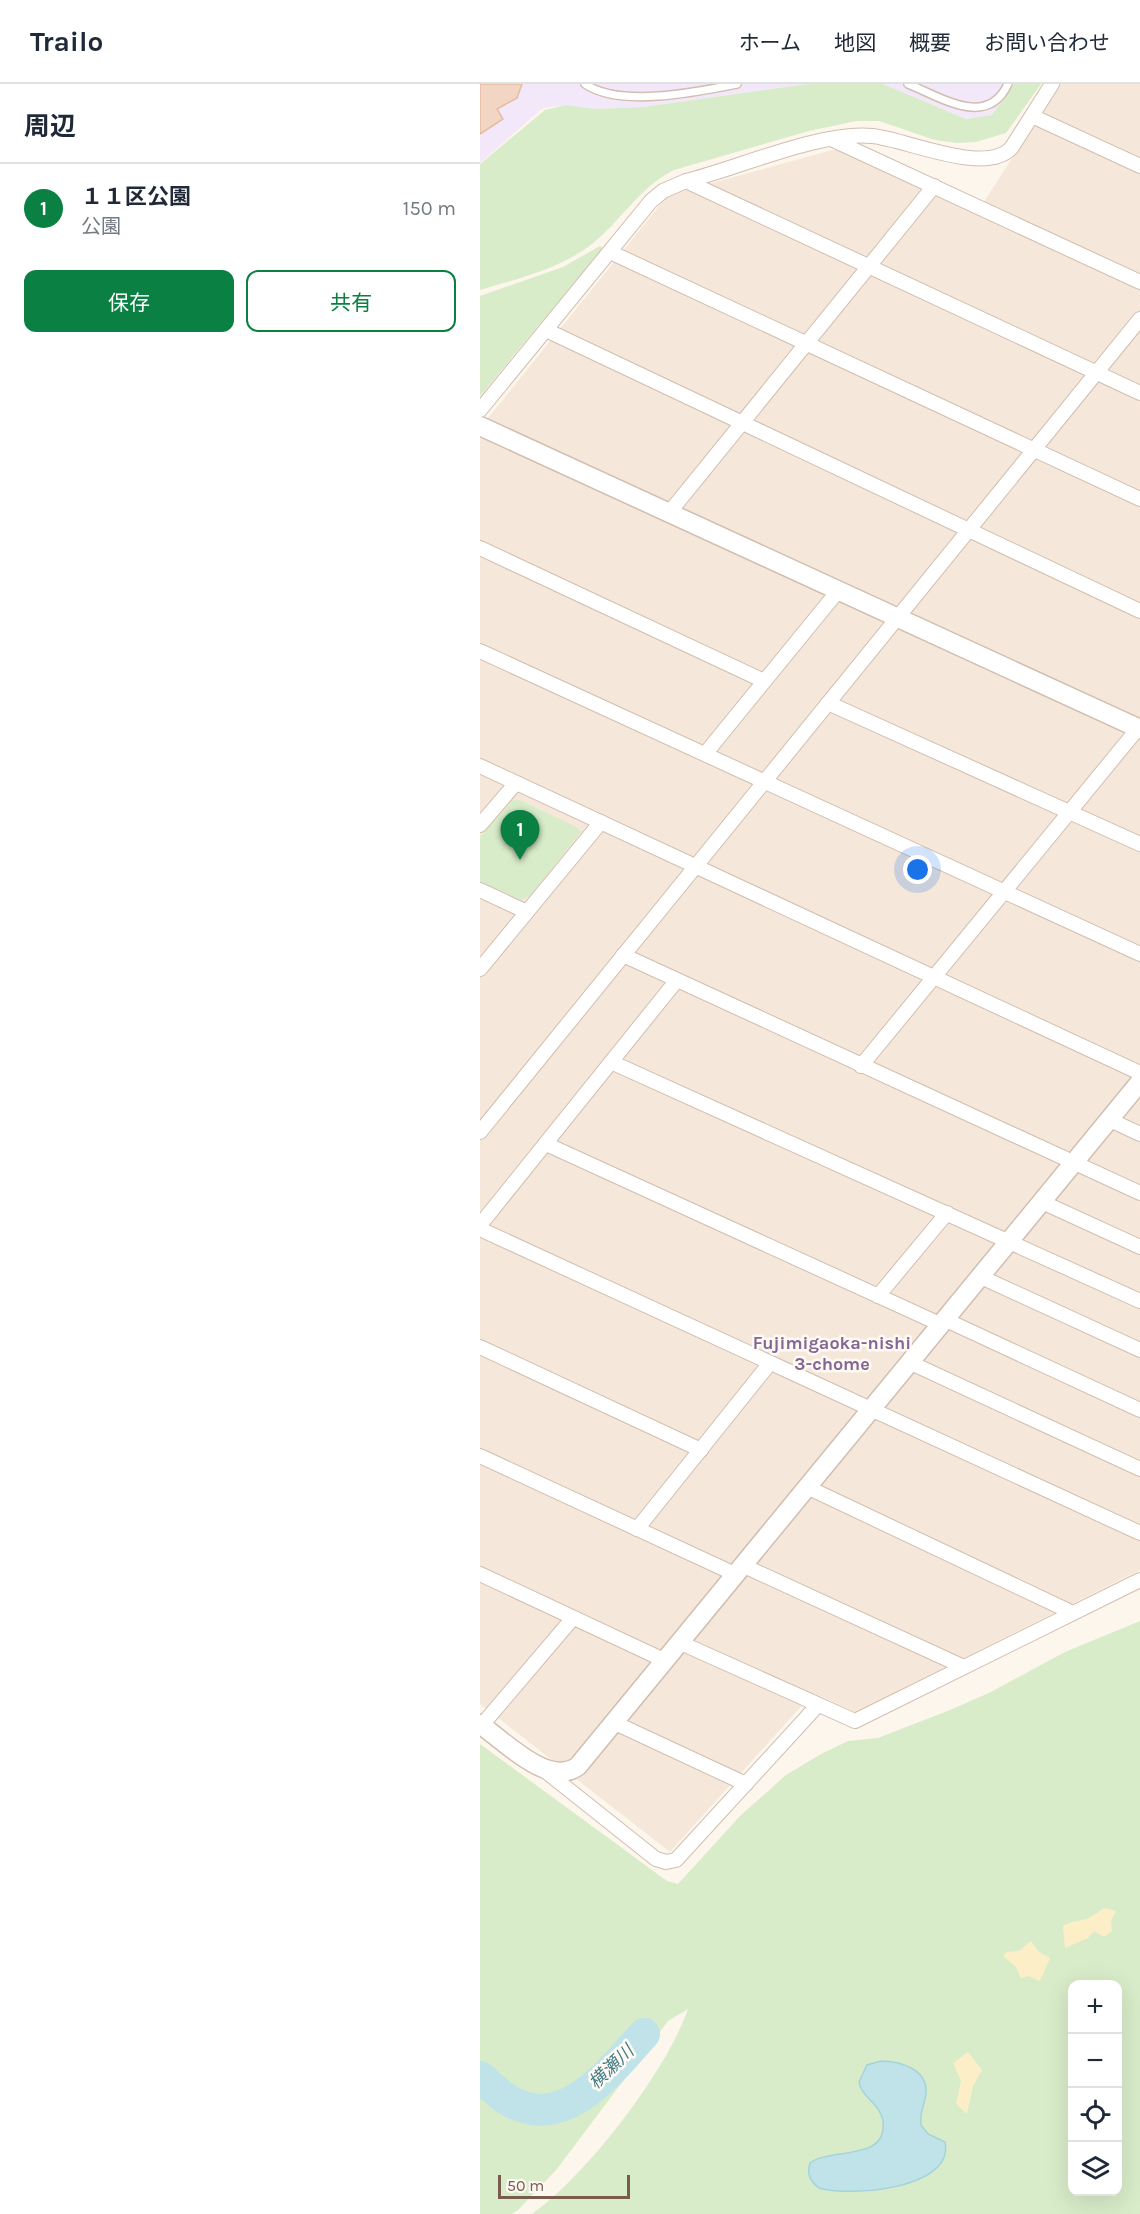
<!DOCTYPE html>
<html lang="ja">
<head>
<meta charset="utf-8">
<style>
	:root { --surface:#fff; --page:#f6f6f7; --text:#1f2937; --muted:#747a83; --line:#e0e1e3; --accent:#0b8043 }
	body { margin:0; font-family:Karla,"Noto Sans JP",sans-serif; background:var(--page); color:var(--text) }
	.controls { position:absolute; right:18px; bottom:18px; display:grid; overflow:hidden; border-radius:12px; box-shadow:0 6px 24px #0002 }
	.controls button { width:54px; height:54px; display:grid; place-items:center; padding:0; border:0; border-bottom:2px solid var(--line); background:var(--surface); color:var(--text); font:30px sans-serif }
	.scale { position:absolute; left:18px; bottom:15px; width:132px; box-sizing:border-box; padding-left:6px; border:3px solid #7a5c4d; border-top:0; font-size:16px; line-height:21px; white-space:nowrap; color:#7a5c4d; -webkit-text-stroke:4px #fffaf3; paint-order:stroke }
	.you { position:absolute; left:438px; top:786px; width:21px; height:21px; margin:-15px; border:4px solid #fff; border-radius:50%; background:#1a73e8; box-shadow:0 0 0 9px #1a73e833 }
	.badge { display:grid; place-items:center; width:39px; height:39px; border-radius:50%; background:var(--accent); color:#fff; font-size:20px; font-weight:700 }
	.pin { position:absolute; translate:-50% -50px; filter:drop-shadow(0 2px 3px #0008) }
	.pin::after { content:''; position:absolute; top:32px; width:21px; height:18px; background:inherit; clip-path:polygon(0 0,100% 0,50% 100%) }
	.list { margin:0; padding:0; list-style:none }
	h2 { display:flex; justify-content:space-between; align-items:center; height:78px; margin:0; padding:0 24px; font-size:26px }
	h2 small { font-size:20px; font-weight:400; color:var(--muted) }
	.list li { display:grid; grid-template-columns:39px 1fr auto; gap:18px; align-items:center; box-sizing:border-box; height:90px; padding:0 24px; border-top:2px solid var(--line) }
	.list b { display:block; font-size:22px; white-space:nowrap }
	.list p { margin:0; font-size:20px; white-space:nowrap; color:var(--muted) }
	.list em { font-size:20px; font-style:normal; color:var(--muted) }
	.actions { display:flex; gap:12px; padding:18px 24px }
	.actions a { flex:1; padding:14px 0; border:2px solid var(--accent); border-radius:12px; text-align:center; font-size:21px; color:var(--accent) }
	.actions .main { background:var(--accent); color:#fff }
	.icon { flex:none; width:33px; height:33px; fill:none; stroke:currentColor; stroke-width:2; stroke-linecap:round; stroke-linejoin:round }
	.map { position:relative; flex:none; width:660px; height:2130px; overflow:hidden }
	header { display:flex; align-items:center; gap:36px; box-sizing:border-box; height:84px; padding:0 30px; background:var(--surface); border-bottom:2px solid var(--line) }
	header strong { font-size:28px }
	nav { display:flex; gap:33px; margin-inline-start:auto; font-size:21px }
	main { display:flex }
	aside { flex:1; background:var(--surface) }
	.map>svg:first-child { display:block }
	.residential { fill:#f5e8da }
	.education { fill:#f3e8fa }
	.green { fill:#d8ecc9; fill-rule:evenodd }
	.sand { fill:#fcefc7 }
	.water { fill:#bfe3e8; stroke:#a5d3da; stroke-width:1.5 }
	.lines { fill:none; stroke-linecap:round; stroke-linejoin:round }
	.river { stroke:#bfe3e8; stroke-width:32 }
	.building { fill:#f3d5c3; stroke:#e6bba3; stroke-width:1.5 }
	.service-casing { stroke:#d1beb0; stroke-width:10 }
	.minor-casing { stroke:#d1beb0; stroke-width:16 }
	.tertiary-casing { stroke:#d1beb0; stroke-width:21 }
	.service { stroke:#fff; stroke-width:7 }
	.minor { stroke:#fff; stroke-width:14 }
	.tertiary { stroke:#fff; stroke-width:18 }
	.labels { text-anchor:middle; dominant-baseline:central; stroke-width:5; stroke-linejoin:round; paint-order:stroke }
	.neighbourhood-label { font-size:18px; font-weight:bold; fill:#846695; stroke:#fffaf3 }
	.water-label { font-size:18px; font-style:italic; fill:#437c86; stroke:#fffaf3 }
</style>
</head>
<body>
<header>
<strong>Trailo</strong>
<nav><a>ホーム</a><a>地図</a><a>概要</a><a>お問い合わせ</a></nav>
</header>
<main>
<aside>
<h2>周辺<small></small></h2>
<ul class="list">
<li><span class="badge">1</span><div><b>１１区公園</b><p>公園</p></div><em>150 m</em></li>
</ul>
<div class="actions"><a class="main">保存</a><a>共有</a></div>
</aside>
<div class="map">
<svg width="660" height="2130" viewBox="0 0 660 2130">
	<rect width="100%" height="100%" fill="#fdf6ec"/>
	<!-- residential -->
	<polygon class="residential" points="580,0 660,0 660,1486 376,1628 333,1609 190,1768 0,1620 0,344 188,111 356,65 496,130"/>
	<!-- education -->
	<g class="education">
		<polygon points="0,0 327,0 163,23 115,25 86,21 63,24 0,79"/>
		<polygon points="403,0 534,0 512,31 486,35"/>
	</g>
	<!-- green -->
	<g class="green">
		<path d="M327 0H403L486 35 512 31 534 0H561L526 49 496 58 477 59 455 56 399 37H376L329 47 194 86C158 104 140 139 108 163 76 186 37 195 0 206V80L65 26 86 21 115 25 163 23Z"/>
		<polygon points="120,162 123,164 0,312 0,212 83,183"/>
		<polygon points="33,716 40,716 98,744 101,748 50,812 42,816 0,798 0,753"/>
		<path d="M660 1537V2130H52C107 2091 186 1988 208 1925L188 1937 77 2085 38 2126 32 2130H0V1660L187 1797 198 1800 260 1732 306 1691 341 1670 368 1657 398 1654 470 1626 509 1609 585 1568ZM592 1900H638V2108H592Z"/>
	</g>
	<!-- sand -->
	<g class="sand">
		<path d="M624 1824 636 1827 631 1837 632 1847 624 1853 614 1847 608 1854 585 1864 583 1842C591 1837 593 1838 602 1836 610 1835 617 1829 624 1824Z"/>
		<polygon points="551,1857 558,1867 570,1874 560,1897 549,1892 541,1894 536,1883 523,1872 527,1868 539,1867"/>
		<polygon points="488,1968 502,1986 493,2002 487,2030 476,2020 481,1997 473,1979"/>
	</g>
	<!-- water -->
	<path class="water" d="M401 1977C419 1977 448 1985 446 2009 445 2020 439 2029 441 2041L448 2050 465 2058C475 2106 368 2113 339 2104 329 2096 327 2090 330 2079 351 2063 408 2078 403 2037 400 2019 381 2013 379 1998L387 1981Z"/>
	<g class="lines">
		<!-- river -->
		<path class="river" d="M0 1993C9 2000 18 2010 28 2016 85 2050 131 1986 164 1950"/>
	</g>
	<!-- building -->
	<polygon class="building" points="0,0 42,0 37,14 17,25 23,35 0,50"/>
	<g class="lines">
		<!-- service casing -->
		<g class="service-casing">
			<g id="service">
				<path d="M105 0C140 24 217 8 257 0"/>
				<path d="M428 0C461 13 507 45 528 0"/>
			</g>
		</g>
		<!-- minor casing -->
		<g class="minor-casing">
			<g id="minor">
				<polyline points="552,32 660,82"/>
				<polyline points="351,55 660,198"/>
				<polyline points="206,97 660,309"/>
				<polyline points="130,168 660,415"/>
				<polyline points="66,246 660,527"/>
				<path d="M0 326 171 117 183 107 206 97C258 84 341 47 392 52 426 55 507 93 532 63L572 0"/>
				<polyline points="189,429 454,102"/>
				<polyline points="0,464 284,597"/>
				<polyline points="0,567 660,870"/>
				<polyline points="348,619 660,760"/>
				<polyline points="225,670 358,507"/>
				<polyline points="0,682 660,989"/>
				<polyline points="0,741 36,699"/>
				<polyline points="0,806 47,828"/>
				<polyline points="143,871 660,1109"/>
				<polyline points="0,885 121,738"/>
				<polyline points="131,978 660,1217"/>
				<polyline points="381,982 660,642"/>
				<polyline points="630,1036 660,1050"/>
				<polyline points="0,1048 660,235"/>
				<polyline points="66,1060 462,1241"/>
				<polyline points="562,1118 660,1163"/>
				<polyline points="0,1141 197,896"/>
				<polyline points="0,1145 660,1449"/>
				<polyline points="501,1193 660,1266"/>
				<polyline points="398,1212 467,1129"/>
				<polyline points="466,1236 660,1326"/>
				<polyline points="0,1263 221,1366"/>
				<polyline points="431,1279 660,1385"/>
				<polyline points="0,1372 257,1491"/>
				<polyline points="329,1404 593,1529"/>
				<polyline points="157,1445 290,1279"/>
				<polyline points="264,1482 484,1583"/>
				<polyline points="0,1490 186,1577"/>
				<polyline points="201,1559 375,1637 660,1496"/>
				<polyline points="135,1639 266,1700"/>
				<polyline points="2,1641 93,1534"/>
				<polyline points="64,1686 176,1775 186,1778 196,1776 337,1622"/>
			</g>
		</g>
		<!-- tertiary casing -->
		<g class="tertiary-casing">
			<g id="tertiary">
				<polyline points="0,342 660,645"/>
				<path d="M0 1640C24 1657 69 1704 98 1682L660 998"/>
			</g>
		</g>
		<!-- service -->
		<use href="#service" class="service"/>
		<!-- minor -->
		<use href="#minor" class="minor"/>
		<!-- tertiary -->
		<use href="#tertiary" class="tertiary"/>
	</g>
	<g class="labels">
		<!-- neighbourhood labels -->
		<g class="neighbourhood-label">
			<text x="352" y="1259">Fujimigaoka-nishi<tspan x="352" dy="21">3-chome</tspan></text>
		</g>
		<!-- water labels -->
		<g class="water-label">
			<text transform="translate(131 1983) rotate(-44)">横瀬川</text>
		</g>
	</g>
</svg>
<div class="controls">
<button>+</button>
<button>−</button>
<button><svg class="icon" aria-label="locate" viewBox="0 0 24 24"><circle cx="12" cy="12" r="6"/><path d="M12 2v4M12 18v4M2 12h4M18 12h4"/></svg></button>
<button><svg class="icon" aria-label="layers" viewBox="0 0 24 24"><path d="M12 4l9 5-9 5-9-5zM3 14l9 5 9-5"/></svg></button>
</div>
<div class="scale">50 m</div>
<div class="you"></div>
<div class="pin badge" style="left:40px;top:776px">1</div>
</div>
</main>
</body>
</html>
